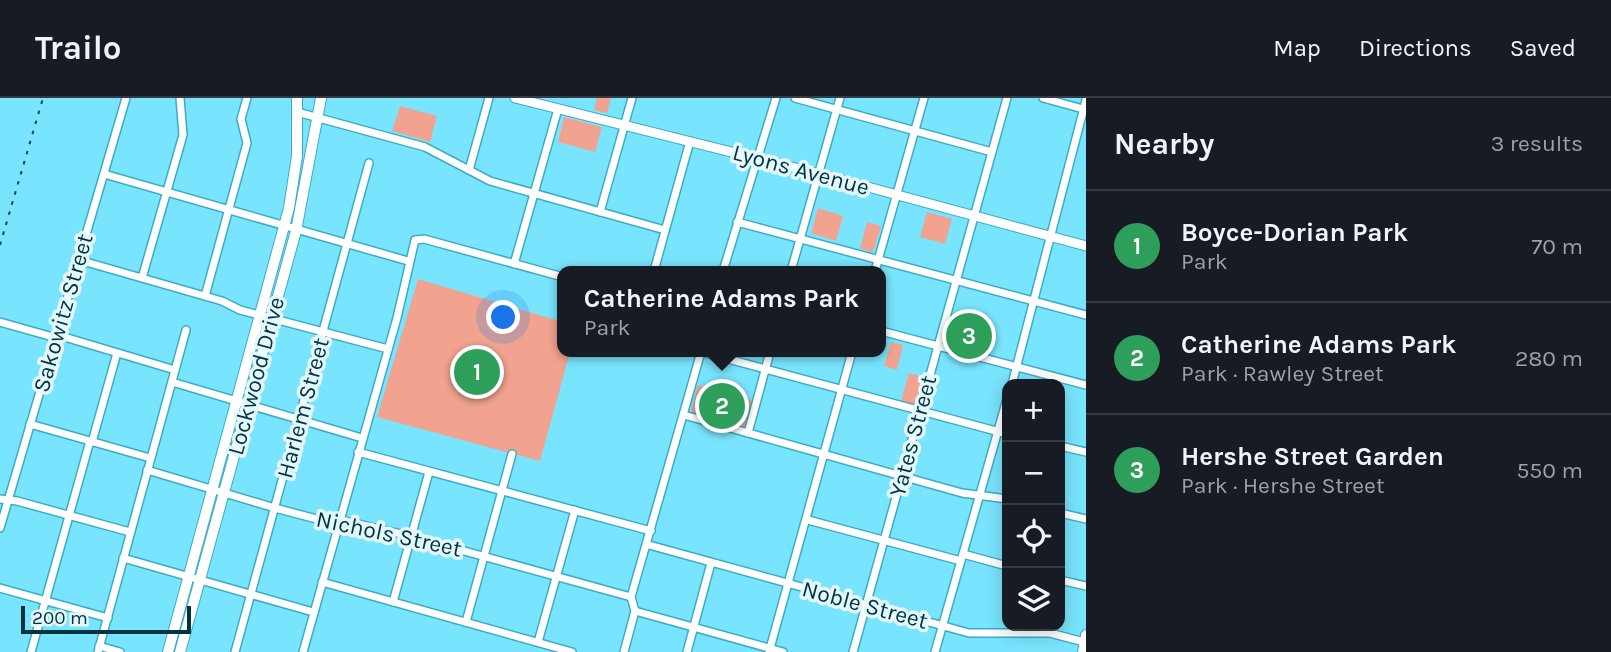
<!DOCTYPE html>
<html lang="en">
<head>
<meta charset="utf-8">
<style>
	:root { --surface:#171b24; --page:#242831; --text:#f1f3f6; --muted:#9ea1a6; --line:#363941; --accent:#db2777 }
	body { margin:0; font-family:Karla,sans-serif; background:var(--page); color:var(--text) }
	.controls { position:absolute; right:21px; bottom:21px; display:grid; overflow:hidden; border-radius:14px; box-shadow:0 4px 18px #0003 }
	.controls button { width:63px; height:63px; display:grid; place-items:center; padding:0; border:0; border-bottom:2px solid var(--line); background:var(--surface); color:var(--text); font:35px sans-serif }
	.scale { position:absolute; left:21px; bottom:18px; width:170px; box-sizing:border-box; padding-left:7px; border:4px solid #01343e; border-top:0; font-size:19px; line-height:24px; white-space:nowrap; color:#01343e; -webkit-text-stroke:5px #e4f7fc; paint-order:stroke }
	.you { position:absolute; left:504px; top:220px; width:24px; height:24px; margin:-18px; border:5px solid #fff; border-radius:50%; background:#1a73e8; box-shadow:0 0 0 10px #1a73e833 }
	.badge { display:grid; place-items:center; width:46px; height:46px; border-radius:50%; background:var(--accent); color:#fff; font-size:23px; font-weight:700 }
	.pin { position:absolute; translate:-50% -50%; border:4px solid #fff; box-shadow:0 2px 7px #0006 }
	.popup { position:absolute; left:557px; top:168px; width:329px; height:91px; box-sizing:border-box; display:grid; place-content:center; border-radius:14px; background:var(--surface); filter:drop-shadow(0 2px 5px #0005); font-size:23px; white-space:nowrap; color:var(--muted) }
	.popup b { font-size:26px; color:var(--text) }
	.popup::after { content:''; position:absolute; left:50%; top:100%; margin-left:-14px; border:14px solid transparent; border-top-color:var(--surface) }
	.list { margin:0; padding:0; list-style:none }
	h2 { display:flex; justify-content:space-between; align-items:center; height:91px; margin:0; padding:0 28px; font-size:30px }
	h2 small { font-size:23px; font-weight:400; color:var(--muted) }
	.list li { display:grid; grid-template-columns:46px 1fr auto; gap:21px; align-items:center; box-sizing:border-box; height:112px; padding:0 28px; border-top:2px solid var(--line) }
	.list b { display:block; font-size:26px; white-space:nowrap }
	.list p { margin:0; font-size:23px; white-space:nowrap; color:var(--muted) }
	.list em { font-size:23px; font-style:normal; color:var(--muted) }
	.icon { flex:none; width:38px; height:38px; fill:none; stroke:currentColor; stroke-width:2; stroke-linecap:round; stroke-linejoin:round }
	.map { position:relative; flex:none; width:1086px; height:554px; overflow:hidden }
	header { display:flex; align-items:center; gap:42px; box-sizing:border-box; height:98px; padding:0 35px; background:var(--surface); border-bottom:2px solid var(--line) }
	header strong { font-size:33px }
	nav { display:flex; gap:38px; margin-inline-start:auto; font-size:24px }
	main { display:flex }
	aside { flex:1; background:var(--surface) }
	.map>svg:first-child { display:block }
	.green { fill:#f1a38f }
	.lines { fill:none; stroke-linecap:round; stroke-linejoin:round }
	.minor-casing { stroke:#3bacc4; stroke-width:10 }
	.tertiary-casing { stroke:#3bacc4; stroke-width:11 }
	.secondary-casing { stroke:#3bacc4; stroke-width:12 }
	.minor { stroke:#fff; stroke-width:7 }
	.tertiary { stroke:#fff; stroke-width:9 }
	.secondary { stroke:#fff; stroke-width:10 }
	.rail { stroke:#0f4955; stroke-width:2; stroke-dasharray:3.5 7; stroke-linecap:butt }
	.labels { text-anchor:middle; dominant-baseline:central; stroke-width:7; stroke-linejoin:round; paint-order:stroke }
	.street-label { font-size:23px; fill:#01343e; stroke:#e4f7fc }
</style>
</head>
<body>
<header>
<strong>Trailo</strong>
<nav><a>Map</a><a>Directions</a><a>Saved</a></nav>
</header>
<main>
<div class="map">
<svg width="1086" height="554" viewBox="0 0 1086 554">
	<rect width="100%" height="100%" fill="#79e4fd"/>
	<!-- green -->
	<g class="green">
		<polygon points="597,0 611,0 607,15 594,12"/>
		<polygon points="400,8 437,18 430,44 392,33"/>
		<polygon points="564,19 602,29 595,54 558,44"/>
		<polygon points="818,110 843,118 836,143 811,135"/>
		<polygon points="927,114 952,121 945,146 920,139"/>
		<polygon points="867,124 881,128 873,154 860,150"/>
		<polygon points="418,181 563,224 563,254 570,254 540,363 377,319"/>
		<polygon points="891,244 903,247 897,272 884,268"/>
		<polygon points="909,275 927,280 919,310 900,307"/>
		<polygon points="698,287 753,303 745,329 691,314"/>
	</g>
	<g class="lines">
		<!-- minor casing -->
		<g class="minor-casing">
			<g id="minor">
				<polyline points="795,0 992,54"/>
				<polyline points="1043,0 1083,11"/>
				<polyline points="297,14 425,49 490,83 665,132"/>
				<polyline points="469,72 489,0"/>
				<polyline points="104,76 408,163"/>
				<polyline points="600,114 632,0"/>
				<polyline points="737,124 1086,217"/>
				<polyline points="79,162 222,203 240,212 388,251"/>
				<polyline points="514,166 558,11"/>
				<polyline points="654,173 690,43"/>
				<polyline points="723,173 776,0"/>
				<polyline points="791,173 840,0"/>
				<polyline points="875,173 924,0"/>
				<polyline points="142,180 183,37 180,0"/>
				<polyline points="205,198 247,45 241,21 247,0"/>
				<polyline points="0,224 53,239 61,238 175,272"/>
				<polyline points="881,233 1086,287"/>
				<polyline points="702,254 1007,336"/>
				<polyline points="172,284 362,340"/>
				<polyline points="1012,286 1086,2"/>
				<polyline points="684,317 962,395 1007,401"/>
				<polyline points="30,326 150,360"/>
				<polyline points="748,335 770,254"/>
				<polyline points="92,344 117,255"/>
				<polyline points="1060,348 1086,354"/>
				<polyline points="358,354 651,433"/>
				<polyline points="147,372 275,410 328,424 345,423 410,438 631,499"/>
				<polyline points="0,401 17,403 130,434"/>
				<polyline points="1060,415 1086,421"/>
				<polyline points="808,422 961,463"/>
				<polyline points="0,430 126,0"/>
				<polyline points="649,447 969,535 1050,535 1084,544"/>
				<polyline points="963,456 1007,468"/>
				<polyline points="123,460 313,514"/>
				<polyline points="1060,482 1086,488"/>
				<polyline points="322,484 572,554"/>
				<polyline points="0,490 108,520"/>
				<polyline points="393,504 429,374"/>
				<polyline points="635,513 783,554"/>
				<polyline points="466,524 512,356"/>
				<polyline points="538,544 575,412"/>
				<polyline points="99,548 120,554"/>
				<polyline points="31,554 90,343"/>
				<polyline points="98,554 186,232"/>
				<polyline points="235,554 369,65"/>
				<polyline points="303,554 397,220 415,142 424,141 563,179"/>
				<polyline points="624,554 635,513 631,499 701,254"/>
				<polyline points="687,554 711,465"/>
				<polyline points="769,554 852,254"/>
				<polyline points="853,554 1007,0"/>
				<polyline points="935,554 1007,301"/>
			</g>
		</g>
		<!-- tertiary casing -->
		<g class="tertiary-casing">
			<polyline id="tertiary" points="515,0 820,76 1086,148"/>
		</g>
		<!-- secondary casing -->
		<g class="secondary-casing">
			<g id="secondary">
				<polyline points="168,554 289,110 297,58 297,0"/>
				<polyline points="180,554 296,133 321,0"/>
				<polyline points="1083,554 1086,537"/>
			</g>
		</g>
		<!-- minor -->
		<use href="#minor" class="minor"/>
		<!-- tertiary -->
		<use href="#tertiary" class="tertiary"/>
		<!-- secondary -->
		<use href="#secondary" class="secondary"/>
		<!-- rail -->
		<polyline class="rail" points="0,147 43,0"/>
	</g>
	<g class="labels">
		<!-- street labels -->
		<g class="street-label">
			<text transform="translate(801 72) rotate(15)">Lyons Avenue</text>
			<text transform="translate(63 215) rotate(-74)">Sakowitz Street</text>
			<text transform="translate(256 278) rotate(-75)">Lockwood Drive</text>
			<text transform="translate(303 310) rotate(-75)">Harlem Street</text>
			<text transform="translate(913 338) rotate(-75)">Yates Street</text>
			<text transform="translate(389 436) rotate(12)">Nichols Street</text>
			<text transform="translate(865 507) rotate(15)">Noble Street</text>
		</g>
	</g>
</svg>
<div class="controls">
<button>+</button>
<button>−</button>
<button><svg class="icon" aria-label="locate" viewBox="0 0 24 24"><circle cx="12" cy="12" r="6"/><path d="M12 2v4M12 18v4M2 12h4M18 12h4"/></svg></button>
<button><svg class="icon" aria-label="layers" viewBox="0 0 24 24"><path d="M12 4l9 5-9 5-9-5zM3 14l9 5 9-5"/></svg></button>
</div>
<div class="scale">200 m</div>
<div class="you"></div>
<div class="pin badge" style="left:477px;top:274px;background:#2e9e5b">1</div>
<div class="pin badge" style="left:722px;top:308px;background:#2e9e5b">2</div>
<div class="popup"><b>Catherine Adams Park</b>Park</div>
<div class="pin badge" style="left:969px;top:238px;background:#2e9e5b">3</div>
</div>
<aside>
<h2>Nearby<small>3 results</small></h2>
<ul class="list">
<li><span class="badge" style="background:#2e9e5b">1</span><div><b>Boyce-Dorian Park</b><p>Park</p></div><em>70 m</em></li>
<li><span class="badge" style="background:#2e9e5b">2</span><div><b>Catherine Adams Park</b><p>Park · Rawley Street</p></div><em>280 m</em></li>
<li><span class="badge" style="background:#2e9e5b">3</span><div><b>Hershe Street Garden</b><p>Park · Hershe Street</p></div><em>550 m</em></li>
</ul>
</aside>
</main>
</body>
</html>
